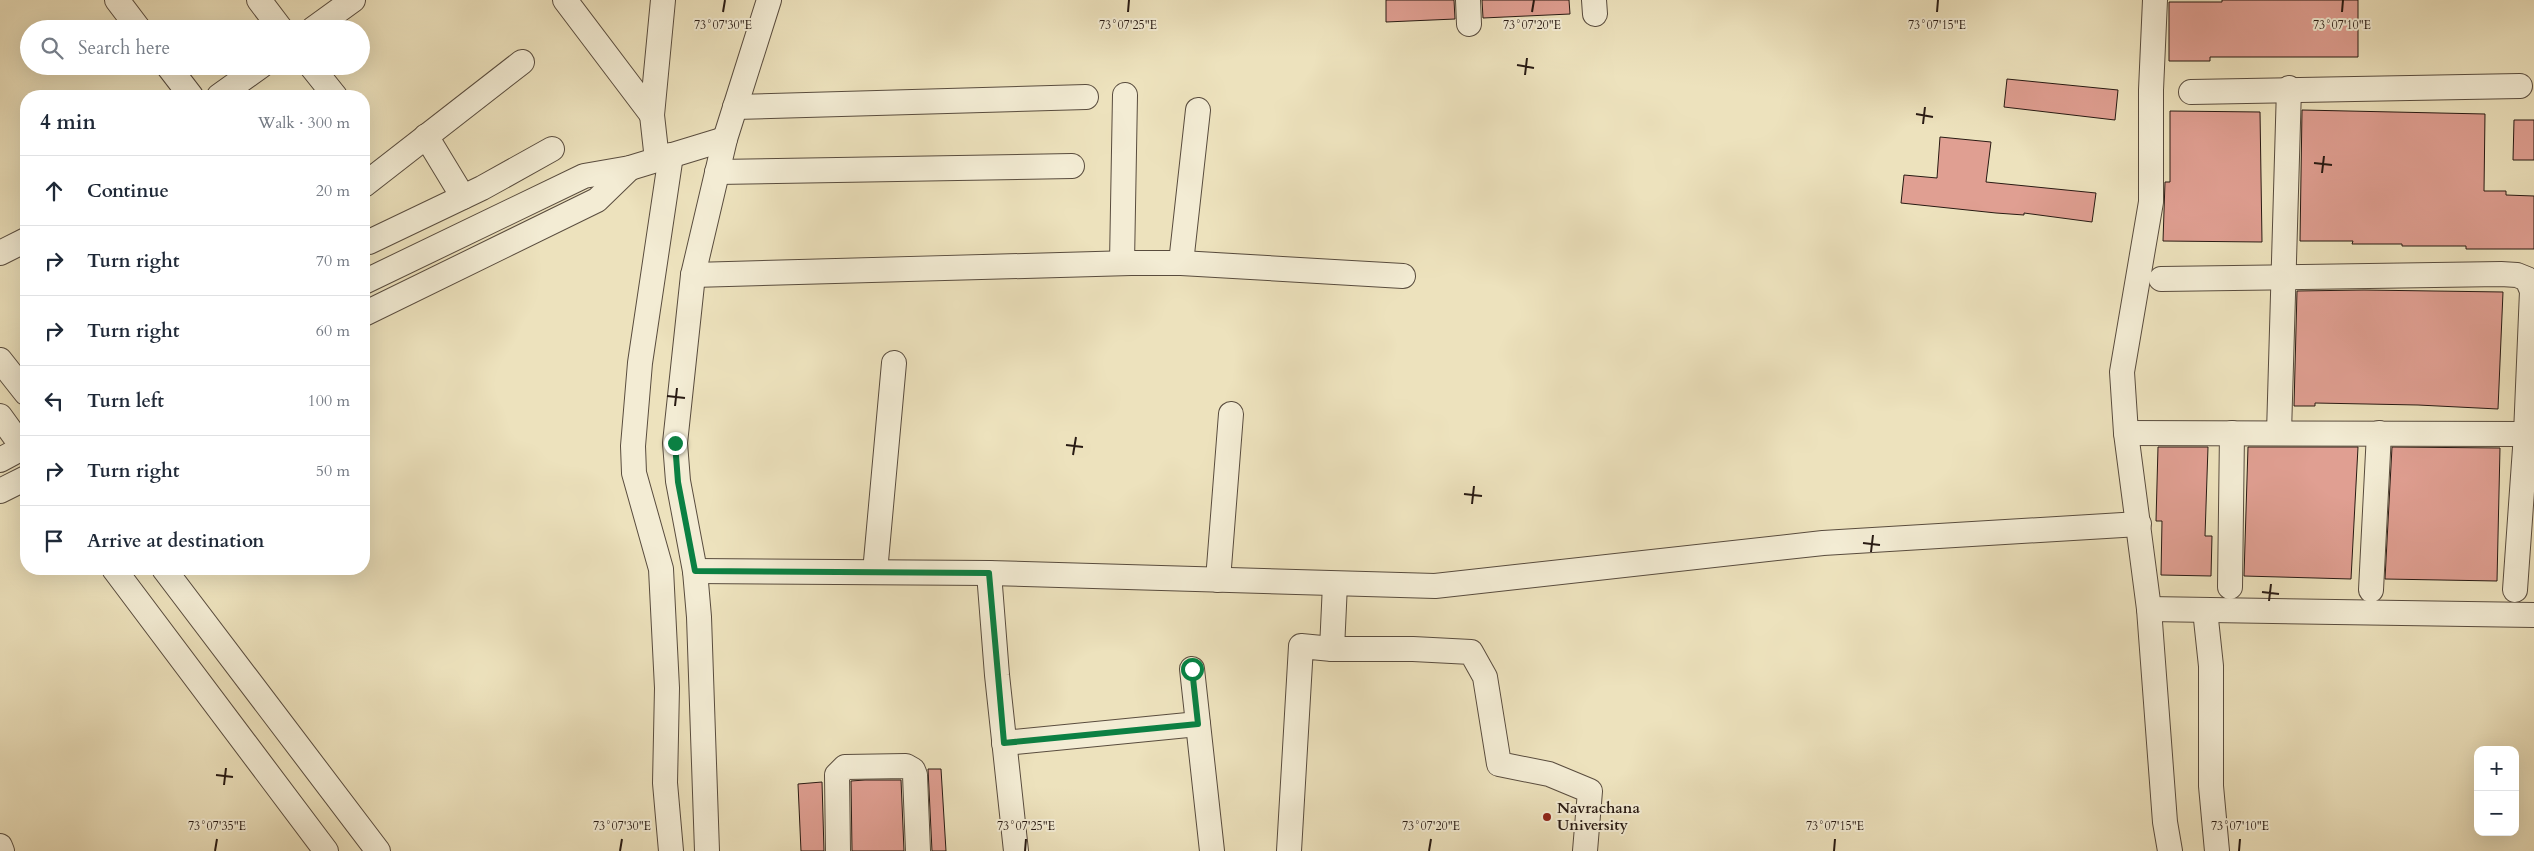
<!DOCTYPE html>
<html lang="en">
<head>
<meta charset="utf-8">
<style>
	:root { --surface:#fff; --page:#f2f2f3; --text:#1f2937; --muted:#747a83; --line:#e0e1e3 }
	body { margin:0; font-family:Cardo,serif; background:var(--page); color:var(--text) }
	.controls { position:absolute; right:15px; bottom:15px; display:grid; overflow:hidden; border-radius:10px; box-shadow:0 5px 20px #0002 }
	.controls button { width:45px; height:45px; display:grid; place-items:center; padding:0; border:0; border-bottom:1px solid var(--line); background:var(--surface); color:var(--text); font:25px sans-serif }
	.stop { position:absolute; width:15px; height:15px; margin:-11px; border:4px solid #0b8043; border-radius:50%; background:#fff }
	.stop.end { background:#0b8043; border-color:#fff; box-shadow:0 1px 5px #0008 }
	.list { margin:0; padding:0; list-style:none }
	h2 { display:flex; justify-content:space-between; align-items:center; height:65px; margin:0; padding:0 20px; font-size:21px }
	h2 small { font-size:16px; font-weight:400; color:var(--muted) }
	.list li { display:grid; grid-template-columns:32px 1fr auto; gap:15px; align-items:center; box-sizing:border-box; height:70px; padding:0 20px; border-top:1px solid var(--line) }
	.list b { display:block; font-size:19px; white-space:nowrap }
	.list em { font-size:16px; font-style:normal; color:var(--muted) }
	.icon { flex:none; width:28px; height:28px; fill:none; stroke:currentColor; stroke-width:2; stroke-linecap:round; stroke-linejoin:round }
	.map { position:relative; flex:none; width:2534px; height:851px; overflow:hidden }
	.search { position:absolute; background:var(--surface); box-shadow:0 5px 20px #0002; left:20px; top:20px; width:350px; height:55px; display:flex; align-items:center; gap:12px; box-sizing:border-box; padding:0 18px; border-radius:28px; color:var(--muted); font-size:19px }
	.panel { position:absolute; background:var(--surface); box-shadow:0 5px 20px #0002; left:20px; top:90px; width:350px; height:485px; border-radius:20px }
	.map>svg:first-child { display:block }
	.building { fill:#e09f92; stroke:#281a13 }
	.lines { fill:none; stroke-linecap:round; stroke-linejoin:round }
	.minor-casing { stroke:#594c3e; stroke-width:26 }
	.minor { stroke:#f3ecd4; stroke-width:24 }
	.route { stroke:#0b8043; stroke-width:6 }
	.ticks { fill:none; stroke:#281a13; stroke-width:2 }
	.poi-dot { fill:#8f2418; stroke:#f3ecd4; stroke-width:2 }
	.labels { text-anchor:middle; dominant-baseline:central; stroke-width:4; stroke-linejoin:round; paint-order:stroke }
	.poi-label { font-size:15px; font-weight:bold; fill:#281a13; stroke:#f3ecd4; text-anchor:start }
	.ticks-label { font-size:12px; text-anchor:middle; fill:#281a13; stroke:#f3ecd4; stroke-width:4; stroke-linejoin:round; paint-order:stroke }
</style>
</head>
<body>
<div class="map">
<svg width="2534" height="851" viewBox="0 0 2534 851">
	<rect width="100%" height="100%" fill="#ede2bd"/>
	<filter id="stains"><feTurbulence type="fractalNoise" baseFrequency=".004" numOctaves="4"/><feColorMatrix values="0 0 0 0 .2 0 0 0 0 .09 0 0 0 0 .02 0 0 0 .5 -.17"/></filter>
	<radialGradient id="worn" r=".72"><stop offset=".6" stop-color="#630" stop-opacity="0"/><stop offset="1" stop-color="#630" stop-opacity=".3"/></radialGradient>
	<!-- building -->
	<g class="building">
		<polygon points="1386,0 1454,0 1455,19 1386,22"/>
		<polygon points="1482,0 1569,0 1570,14 1483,18"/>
		<polygon points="2222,0 2358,0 2358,57 2210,57 2210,61 2169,61 2169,2 2222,2"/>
		<polygon points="2007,79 2118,90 2115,120 2004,107"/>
		<polygon points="2302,110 2485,114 2484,191 2506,191 2506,195 2534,196 2534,249 2466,249 2466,246 2402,246 2402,244 2352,244 2353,241 2300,241"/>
		<polygon points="2170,111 2260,112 2262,242 2163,241 2165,182 2170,182"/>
		<polygon points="2514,120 2534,120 2534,160 2513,160"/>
		<polygon points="1940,137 1991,142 1986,182 2096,193 2092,222 2024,213 2024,215 1996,213 1901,203 1904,175 1937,178"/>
		<polygon points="2364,290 2503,292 2498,409 2418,405 2315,403 2315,406 2294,406 2297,291"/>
		<polygon points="2158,447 2208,447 2205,536 2212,536 2211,576 2161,575 2162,521 2156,521"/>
		<polygon points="2248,447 2358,447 2351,579 2244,576"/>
		<polygon points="2392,447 2500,448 2497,581 2385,579"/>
		<polygon points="928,769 941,769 946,851 932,851"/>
		<polygon points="865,780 901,780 904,851 852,851 851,781"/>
		<polygon points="822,782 824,851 801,851 798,784"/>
	</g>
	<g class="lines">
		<!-- minor casing -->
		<g class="minor-casing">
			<g id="minor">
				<polyline points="117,0 139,29"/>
				<polyline points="259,0 281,29"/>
				<polyline points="565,0 652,115"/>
				<polyline points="1468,0 1469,24"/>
				<polyline points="1594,0 1595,14"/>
				<polyline points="2155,0 2151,90 2151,202 2122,372 2126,433 2149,609 2165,822 2170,851"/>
				<polyline points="313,29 353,0"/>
				<polyline points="168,66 191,96"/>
				<polyline points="311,66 335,96"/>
				<polyline points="2191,92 2520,86"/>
				<polyline points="219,96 261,66"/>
				<polyline points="735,107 1086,97"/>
				<polyline points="426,136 463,197"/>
				<polyline points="657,160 652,115 663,0"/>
				<polyline points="717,172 1072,166"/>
				<polyline points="364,185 522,62"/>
				<polyline points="364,242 369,242 482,188 552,149"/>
				<polyline points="0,253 26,240"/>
				<polyline points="1122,263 1125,95"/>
				<polyline points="1181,263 1198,110"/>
				<polyline points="693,275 1131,263 1181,263 1403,276"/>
				<polyline points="2161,279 2501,274 2517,275 2527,279 2532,291 2526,434 2515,590"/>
				<polyline points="364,282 584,176 630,168 725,139"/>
				<polyline points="364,314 597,200 630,168"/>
				<polyline points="0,360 26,393"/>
				<polyline points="0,416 26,452"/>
				<polyline points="2126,433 2526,434"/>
				<polyline points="2279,433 2289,88"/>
				<polyline points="0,460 26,446"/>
				<polyline points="0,491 26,478"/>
				<polyline points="114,569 326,851"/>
				<polyline points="164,569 378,851"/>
				<polyline points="695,571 989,573 1435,586 1823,543 2139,524"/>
				<polyline points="875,572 894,363"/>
				<polyline points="989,573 997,675 1016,851"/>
				<polyline points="1218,580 1231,414"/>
				<polyline points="1335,584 1332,649 1413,649 1471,652 1485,677 1499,764 1549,774 1590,791 1585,851"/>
				<polyline points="2230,587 2232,433"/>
				<polyline points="2371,590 2379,433"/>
				<polyline points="2149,609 2534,615"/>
				<polyline points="2205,610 2211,666 2211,786 2217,851"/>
				<polyline points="1192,669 1212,851"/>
				<polyline points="1004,743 1198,724"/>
				<polyline points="0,846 2,851"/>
				<polyline points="671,851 665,783 667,688 661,569 634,473 633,446 640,363 671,155"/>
				<polyline points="707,851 699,617 695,571 678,481 675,443 693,275 725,139 769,0"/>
				<polyline points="838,851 837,775 845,767 906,766 913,770 915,775 918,851"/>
				<polyline points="1289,851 1301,646 1332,649"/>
			</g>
		</g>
		<!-- minor -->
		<use href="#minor" class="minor"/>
	</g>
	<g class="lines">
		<!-- route -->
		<polyline class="route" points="675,443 678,482 695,571 989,573 1004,743 1198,724 1192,669"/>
	</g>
	<!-- ticks -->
	<path class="ticks" d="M723 12 725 0M1128 12 1129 0M1532 12 1534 0M1937 12 1938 0M2342 12 2343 0M1517 65 1534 68M1525 75 1527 58M1916 114 1933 117M1923 124 1925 107M2314 163 2332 165M2322 173 2324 156M667 396 685 398M675 406 677 388M1066 445 1083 447M1073 455 1076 437M1464 494 1482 496M1472 504 1474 486M1863 543 1880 545M1871 552 1873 535M2262 592 2279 594M2269 601 2271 584M216 775 233 777M224 785 226 768M215 851 217 839M620 851 622 839M1025 851 1026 839M1429 851 1431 839M1834 851 1835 839M2239 851 2240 839"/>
	<!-- markers -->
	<circle class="poi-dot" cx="1547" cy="817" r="5"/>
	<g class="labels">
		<!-- poi labels -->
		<g class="poi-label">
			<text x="1557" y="808">Navrachana<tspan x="1557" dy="17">University</tspan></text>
		</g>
	</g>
	<g class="ticks-label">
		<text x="723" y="29">73°07'30"E</text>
		<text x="1128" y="29">73°07'25"E</text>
		<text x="1532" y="29">73°07'20"E</text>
		<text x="1937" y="29">73°07'15"E</text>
		<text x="2342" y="29">73°07'10"E</text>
		<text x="217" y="830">73°07'35"E</text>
		<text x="622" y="830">73°07'30"E</text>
		<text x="1026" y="830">73°07'25"E</text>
		<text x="1431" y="830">73°07'20"E</text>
		<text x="1835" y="830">73°07'15"E</text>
		<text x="2240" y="830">73°07'10"E</text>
	</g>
	<rect width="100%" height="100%" filter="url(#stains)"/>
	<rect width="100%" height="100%" fill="url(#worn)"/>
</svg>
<div class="controls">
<button>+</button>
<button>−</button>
</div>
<div class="stop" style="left:1192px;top:669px"></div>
<div class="stop end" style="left:675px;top:443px"></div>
<div class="search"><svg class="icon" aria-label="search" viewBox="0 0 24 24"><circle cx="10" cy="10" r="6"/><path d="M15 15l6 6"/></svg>Search here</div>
<section class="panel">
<h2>4 min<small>Walk · 300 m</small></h2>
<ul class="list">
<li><svg class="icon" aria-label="ahead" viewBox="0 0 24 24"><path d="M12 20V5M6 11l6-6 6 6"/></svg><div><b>Continue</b></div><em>20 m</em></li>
<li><svg class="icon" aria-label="right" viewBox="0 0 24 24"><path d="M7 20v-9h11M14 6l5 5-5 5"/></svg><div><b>Turn right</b></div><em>70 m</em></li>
<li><svg class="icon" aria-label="right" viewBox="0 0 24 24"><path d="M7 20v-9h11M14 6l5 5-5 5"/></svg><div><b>Turn right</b></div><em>60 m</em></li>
<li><svg class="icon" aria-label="left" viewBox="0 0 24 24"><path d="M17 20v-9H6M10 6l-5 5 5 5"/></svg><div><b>Turn left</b></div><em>100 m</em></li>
<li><svg class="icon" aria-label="right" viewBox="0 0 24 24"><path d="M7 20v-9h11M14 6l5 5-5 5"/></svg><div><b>Turn right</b></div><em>50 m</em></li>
<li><svg class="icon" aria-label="arrive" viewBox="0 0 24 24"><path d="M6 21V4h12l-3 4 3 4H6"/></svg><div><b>Arrive at destination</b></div></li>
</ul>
</section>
</div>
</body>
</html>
